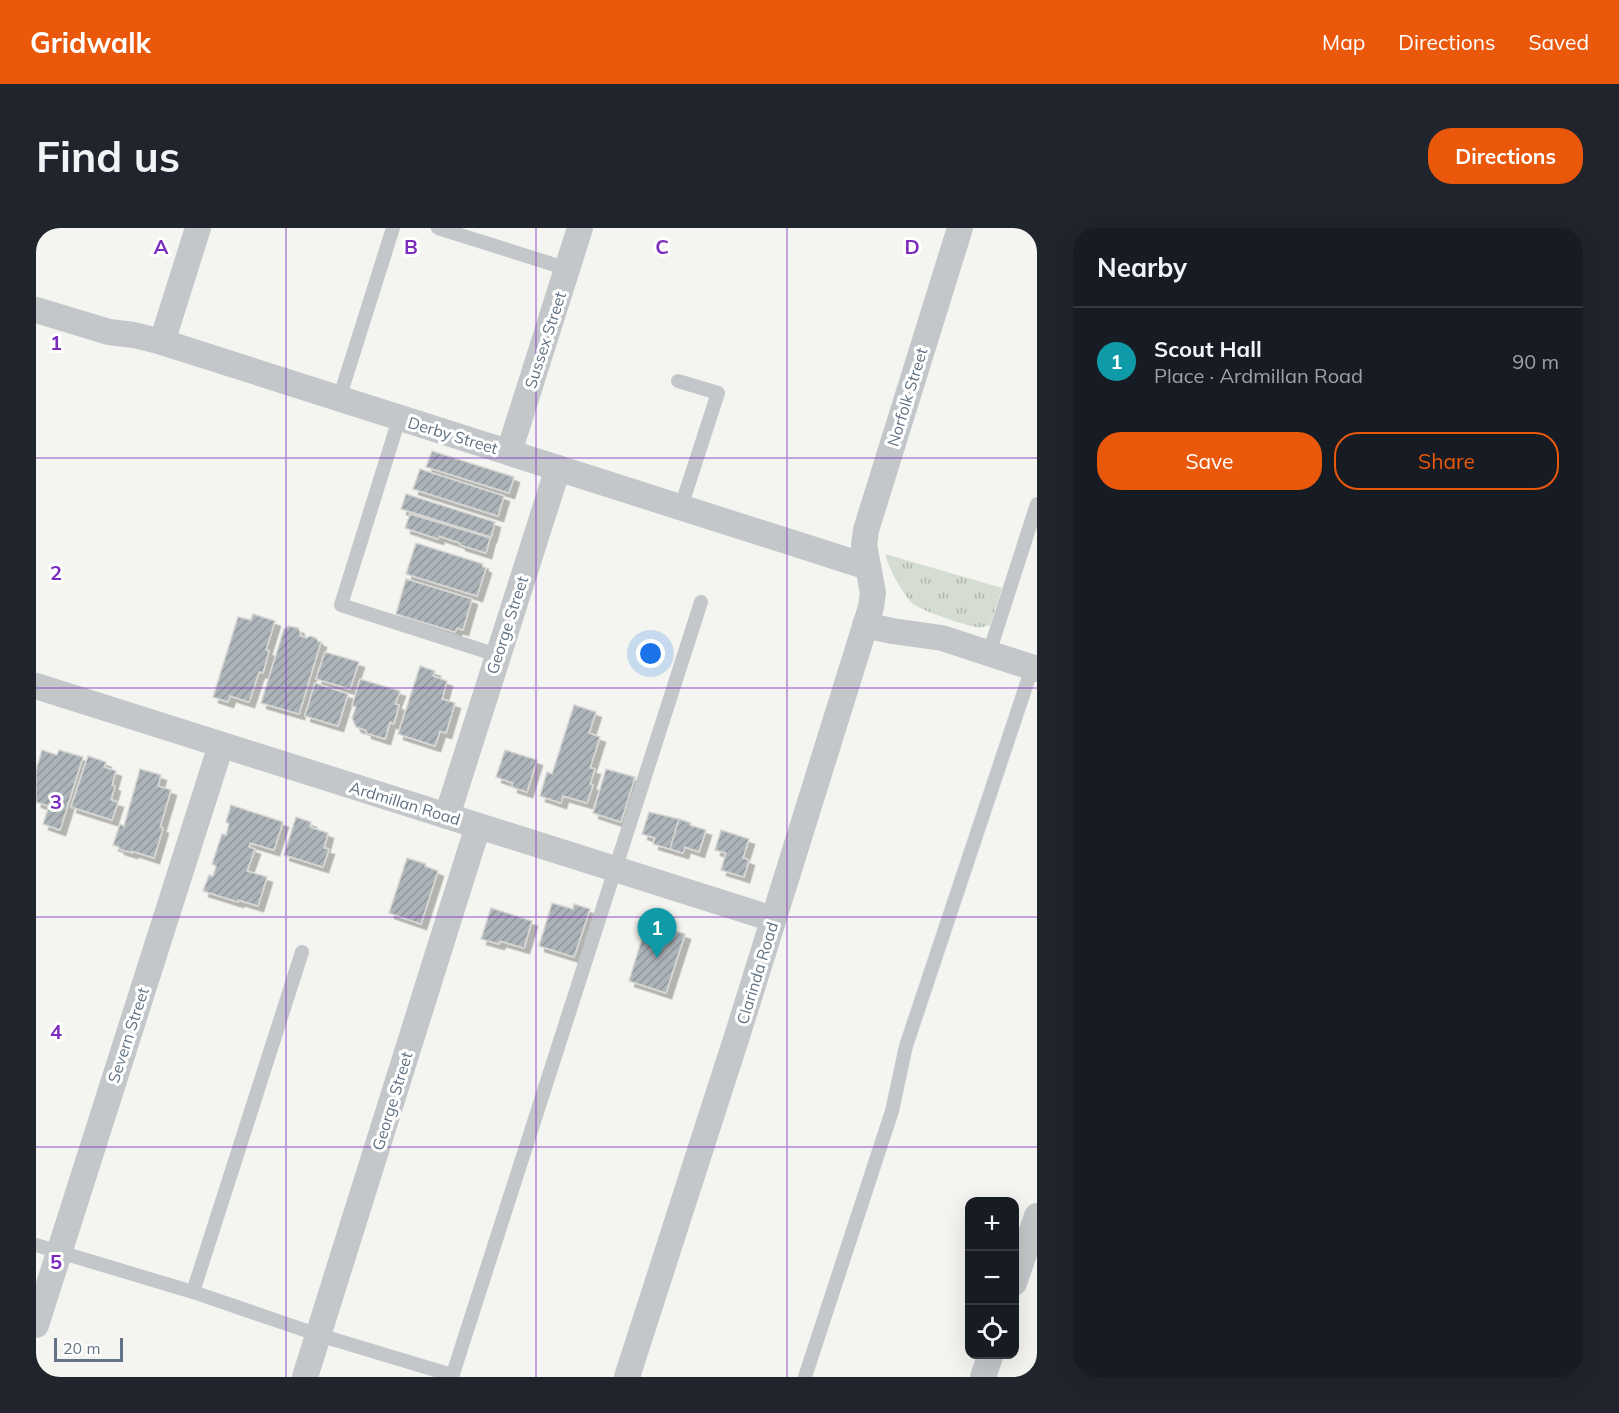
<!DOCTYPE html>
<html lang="en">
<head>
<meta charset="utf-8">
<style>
	:root { --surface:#171b24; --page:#20242c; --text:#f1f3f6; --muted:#9ea1a6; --line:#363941; --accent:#ea580c }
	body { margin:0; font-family:Mulish,sans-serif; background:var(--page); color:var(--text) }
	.controls { position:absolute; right:18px; bottom:18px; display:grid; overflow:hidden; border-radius:12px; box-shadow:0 6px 24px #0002 }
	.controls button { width:54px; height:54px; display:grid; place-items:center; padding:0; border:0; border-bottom:2px solid var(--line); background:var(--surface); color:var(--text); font:30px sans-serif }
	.scale { position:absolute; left:18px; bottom:15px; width:69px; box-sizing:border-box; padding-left:6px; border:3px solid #617384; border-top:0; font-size:16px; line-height:21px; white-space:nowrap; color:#617384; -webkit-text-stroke:4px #fff; paint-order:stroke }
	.you { position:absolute; left:615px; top:426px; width:21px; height:21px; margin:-15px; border:4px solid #fff; border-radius:50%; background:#1a73e8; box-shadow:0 0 0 9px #1a73e833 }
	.badge { display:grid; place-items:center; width:39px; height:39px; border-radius:50%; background:var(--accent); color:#fff; font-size:20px; font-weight:700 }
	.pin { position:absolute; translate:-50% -50px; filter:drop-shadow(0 2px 3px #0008) }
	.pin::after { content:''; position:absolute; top:32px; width:21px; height:18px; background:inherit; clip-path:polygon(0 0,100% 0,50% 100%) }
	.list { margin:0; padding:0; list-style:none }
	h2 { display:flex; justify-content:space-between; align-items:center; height:78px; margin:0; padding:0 24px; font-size:26px }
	h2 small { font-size:20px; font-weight:400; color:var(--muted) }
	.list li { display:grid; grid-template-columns:39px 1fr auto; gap:18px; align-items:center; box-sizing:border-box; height:108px; padding:0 24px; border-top:2px solid var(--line) }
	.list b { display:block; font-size:22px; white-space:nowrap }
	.list p { margin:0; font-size:20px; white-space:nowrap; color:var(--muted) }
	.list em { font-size:20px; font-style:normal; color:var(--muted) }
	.actions { display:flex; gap:12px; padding:18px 24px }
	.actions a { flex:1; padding:14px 0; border:2px solid var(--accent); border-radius:24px; text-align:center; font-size:21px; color:var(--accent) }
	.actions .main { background:var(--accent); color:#fff }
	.icon { flex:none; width:33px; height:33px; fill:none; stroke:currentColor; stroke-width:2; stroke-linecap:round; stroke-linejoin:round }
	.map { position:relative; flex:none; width:1001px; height:1149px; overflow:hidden; border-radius:24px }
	header { display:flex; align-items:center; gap:36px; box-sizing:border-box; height:84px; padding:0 30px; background:var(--accent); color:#fff }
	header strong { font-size:28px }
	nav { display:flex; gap:33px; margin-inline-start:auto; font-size:21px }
	.intro { display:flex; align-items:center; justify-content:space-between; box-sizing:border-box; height:144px; padding:0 36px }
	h1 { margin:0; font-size:42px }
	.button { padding:15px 27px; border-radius:24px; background:var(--accent); color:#fff; font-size:21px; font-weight:700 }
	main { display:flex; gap:36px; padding:0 36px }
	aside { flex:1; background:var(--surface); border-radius:24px; box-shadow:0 6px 24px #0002 }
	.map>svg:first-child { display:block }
	.park { fill:url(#park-tufts) }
	.building { fill:url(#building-hatch); stroke:#d6d6d3; stroke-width:1.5; filter:url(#shadow) }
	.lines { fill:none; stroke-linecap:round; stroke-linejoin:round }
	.service { stroke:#c3c7ca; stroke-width:14 }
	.minor { stroke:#c3c7ca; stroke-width:26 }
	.grid { fill:none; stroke:#7b2cbf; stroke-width:1.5; stroke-opacity:0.55 }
	.labels { text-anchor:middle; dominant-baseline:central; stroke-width:6; stroke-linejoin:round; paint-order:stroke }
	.street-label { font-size:16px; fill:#617384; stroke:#fff }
	.grid-label { font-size:20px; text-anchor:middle; font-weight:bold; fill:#7b2cbf; stroke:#fff; stroke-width:6; stroke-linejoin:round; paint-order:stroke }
</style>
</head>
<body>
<header>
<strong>Gridwalk</strong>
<nav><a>Map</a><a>Directions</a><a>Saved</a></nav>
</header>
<div class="intro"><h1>Find us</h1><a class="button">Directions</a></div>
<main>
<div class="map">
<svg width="1001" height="1149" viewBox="0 0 1001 1149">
	<defs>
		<pattern id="park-tufts" width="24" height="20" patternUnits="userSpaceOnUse" patternTransform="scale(1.5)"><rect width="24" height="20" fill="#d5dcd1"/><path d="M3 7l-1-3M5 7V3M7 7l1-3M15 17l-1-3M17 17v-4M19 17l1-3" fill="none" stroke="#b0b7af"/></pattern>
		<pattern id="building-hatch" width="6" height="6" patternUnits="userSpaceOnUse" patternTransform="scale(1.5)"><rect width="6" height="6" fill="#acb3b9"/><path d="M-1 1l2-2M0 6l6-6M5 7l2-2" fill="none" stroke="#8f969c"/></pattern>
		<filter id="shadow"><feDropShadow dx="5.5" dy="5.5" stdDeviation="0" flood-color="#0004"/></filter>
	</defs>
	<rect width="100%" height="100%" fill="#f4f5f0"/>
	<!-- park -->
	<path class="park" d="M849 326 966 360 954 397C950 398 945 400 941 399 930 398 883 382 876 375 866 365 852 339 849 326Z"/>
	<!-- building -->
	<g class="building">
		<polygon points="396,223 478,249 473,265 390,239"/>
		<polygon points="384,241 468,268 462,288 377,261"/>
		<polygon points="370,266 459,294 455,309 365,281"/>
		<polygon points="374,286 454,310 450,325 424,317 424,315 403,308 402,311 369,300"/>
		<polygon points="380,315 447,336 446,338 450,340 441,368 370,346"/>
		<polygon points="370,351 436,371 427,402 421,400 419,404 360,386"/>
		<polygon points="217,386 239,393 230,422 233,423 227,445 223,444 213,474 194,468 192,474 177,469 202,389 215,392"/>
		<polygon points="253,398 262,400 265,406 264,408 271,410 274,408 280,410 282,413 285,414 263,486 225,475 248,401"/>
		<polygon points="289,424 323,434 314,461 280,451"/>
		<polygon points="384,438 399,443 397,448 411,453 406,471 419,475 410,505 404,503 399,518 362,506"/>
		<polygon points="324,451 364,463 359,476 363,477 358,496 354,494 349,511 330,505 330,502 320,499 316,490 320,479 316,478"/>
		<polygon points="279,455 312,466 302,498 269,488"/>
		<polygon points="538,477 560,484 553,505 564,509 554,540 559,541 554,556 557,557 551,575 527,568 525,575 504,568 511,544 516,546"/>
		<polygon points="6,522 21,527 23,522 47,529 24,602 7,596 13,578 0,574 0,542"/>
		<polygon points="469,522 501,532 491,564 476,559 477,555 460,549"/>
		<polygon points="52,528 70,534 68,539 80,543 76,557 79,558 75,572 82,574 76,592 35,579"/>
		<polygon points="104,541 125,547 122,558 135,562 124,599 127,600 118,630 96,623 96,625 83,621 83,619 77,617 84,596 88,598"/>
		<polygon points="570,541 599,549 585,594 557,585"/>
		<polygon points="195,577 247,594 238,622 214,615 213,619 219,621 211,643 231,649 222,678 202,672 202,674 167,663 173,647 177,648 180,638 176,636 186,606 190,607 193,596 190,594"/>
		<polygon points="613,584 643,591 634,621 617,616 619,610 606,606"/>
		<polygon points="260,589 275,594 274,599 292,605 288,620 293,621 287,639 248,627"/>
		<polygon points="643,591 655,595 654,597 670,602 663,624 649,619 647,625 634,621"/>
		<polygon points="685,602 713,611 707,630 713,632 708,649 685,642 690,625 679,622"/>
		<polygon points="371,630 390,636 389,638 402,643 385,696 353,685"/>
		<polygon points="516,675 537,681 538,676 554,681 538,729 503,718"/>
		<polygon points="455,680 496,693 488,720 464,713 463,716 445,711"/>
		<polygon points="611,694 649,706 630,765 593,753"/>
	</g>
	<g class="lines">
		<!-- service -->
		<g class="service">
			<polyline points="402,0 532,41"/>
			<polyline points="642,153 682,165 645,279"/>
			<polyline points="303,171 357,0"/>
			<polyline points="363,191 305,377 461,427"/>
			<polyline points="953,425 1001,276"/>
			<polyline points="0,1017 157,1064 283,1107 416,1147"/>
			<polyline points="157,1064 266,724"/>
			<polyline points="416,1149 665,374"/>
			<polyline points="769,1149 856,883 870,818 996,440"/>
		</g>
		<!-- minor -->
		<g class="minor">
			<path d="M0 82 73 104 98 107 126 114C361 190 597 263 832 339"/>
			<polyline points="126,114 162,0"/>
			<polyline points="473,224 544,0"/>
			<polyline points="829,397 856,403 906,410 1001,441"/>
			<polyline points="0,458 737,691"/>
			<polyline points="411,588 522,240"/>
			<polyline points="978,1055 1001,988"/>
			<polyline points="0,1097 185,517"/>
			<polyline points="269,1149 442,598"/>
			<polyline points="591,1149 702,805 835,379 837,365 828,317 830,302 924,0"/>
			<polyline points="947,1149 955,1126"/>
		</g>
	</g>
	<!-- grid -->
	<path class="grid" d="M250 0V1149M500 0V1149M751 0V1149M0 230H1001M0 460H1001M0 689H1001M0 919H1001"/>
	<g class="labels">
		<!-- street labels -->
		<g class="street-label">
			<text transform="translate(509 112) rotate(-72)">Sussex Street</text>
			<text transform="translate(871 169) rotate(-73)">Norfolk Street</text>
			<text transform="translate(417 207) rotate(17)">Derby Street</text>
			<text transform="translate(471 397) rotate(-72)">George Street</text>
			<text transform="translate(369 575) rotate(17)">Ardmillan Road</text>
			<text transform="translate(721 745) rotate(-73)">Clarinda Road</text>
			<text transform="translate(92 807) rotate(-72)">Severn Street</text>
			<text transform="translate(356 873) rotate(-73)">George Street</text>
		</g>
	</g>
	<g class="grid-label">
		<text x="125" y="26">A</text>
		<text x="375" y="26">B</text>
		<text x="626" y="26">C</text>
		<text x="876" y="26">D</text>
		<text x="20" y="122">1</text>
		<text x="20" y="352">2</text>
		<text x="20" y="581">3</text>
		<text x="20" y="811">4</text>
		<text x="20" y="1041">5</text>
	</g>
</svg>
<div class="controls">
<button>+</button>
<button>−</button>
<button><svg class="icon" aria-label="locate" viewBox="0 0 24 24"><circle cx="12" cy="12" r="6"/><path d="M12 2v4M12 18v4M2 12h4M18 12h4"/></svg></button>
</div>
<div class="scale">20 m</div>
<div class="you"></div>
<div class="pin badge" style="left:621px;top:730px;background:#0f9aa8">1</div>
</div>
<aside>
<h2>Nearby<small></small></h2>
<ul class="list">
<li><span class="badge" style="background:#0f9aa8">1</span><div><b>Scout Hall</b><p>Place · Ardmillan Road</p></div><em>90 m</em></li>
</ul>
<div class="actions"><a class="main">Save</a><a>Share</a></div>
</aside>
</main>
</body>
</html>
